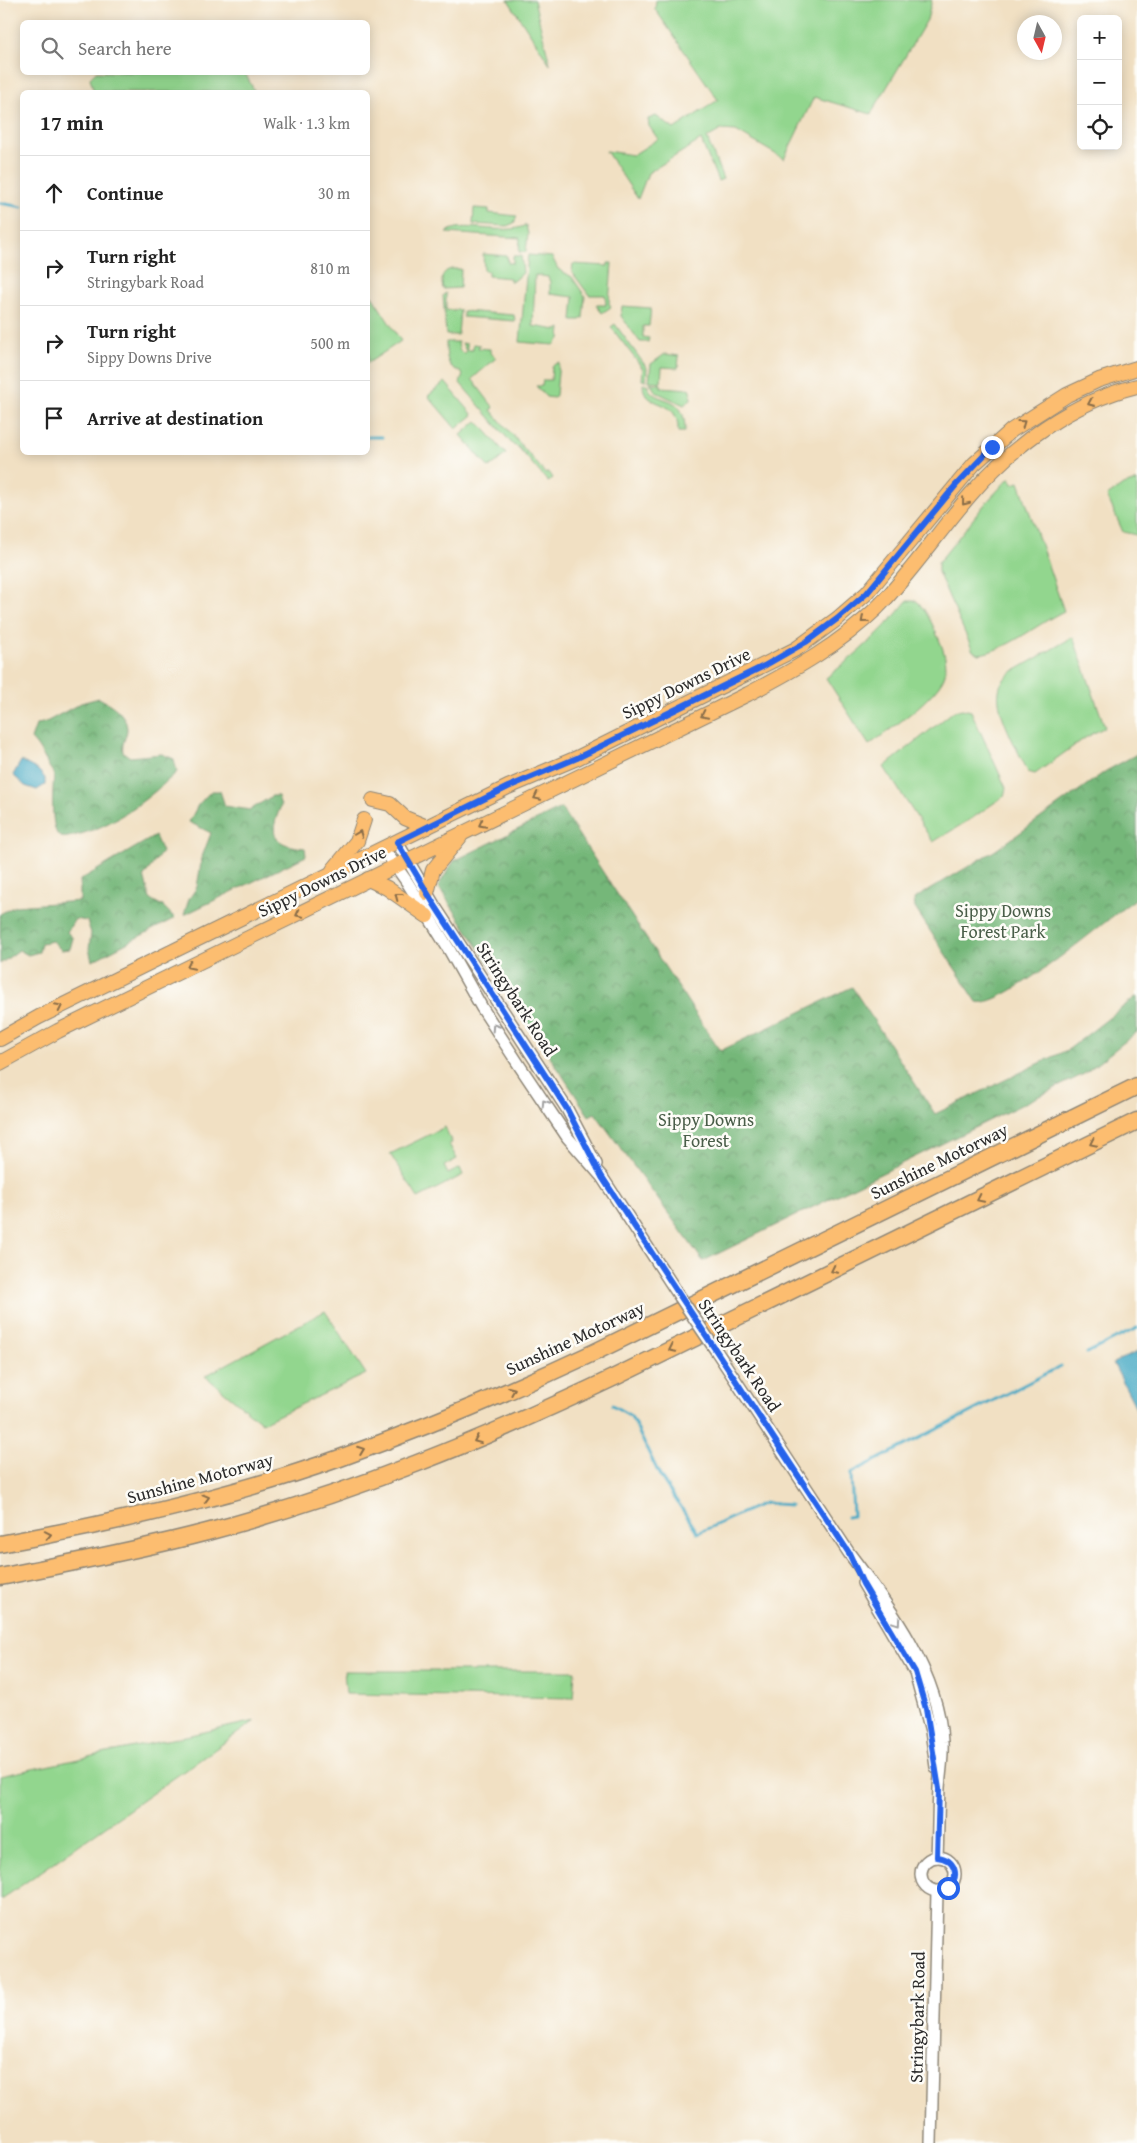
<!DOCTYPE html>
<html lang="en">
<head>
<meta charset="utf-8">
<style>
	:root { --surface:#fff; --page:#f2f2f2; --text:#222; --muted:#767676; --line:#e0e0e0 }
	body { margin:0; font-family:"Gentium Book Plus",serif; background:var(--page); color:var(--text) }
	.controls { position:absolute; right:15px; top:15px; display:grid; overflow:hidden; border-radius:8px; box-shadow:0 2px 12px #0003 }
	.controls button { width:45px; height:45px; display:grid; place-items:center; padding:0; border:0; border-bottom:1px solid var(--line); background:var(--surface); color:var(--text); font:25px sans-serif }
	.compass { position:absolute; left:1017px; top:15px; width:45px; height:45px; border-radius:50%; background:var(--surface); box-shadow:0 2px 12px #0003; rotate:172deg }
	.stop { position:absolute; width:15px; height:15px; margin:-11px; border:4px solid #2563eb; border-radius:50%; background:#fff }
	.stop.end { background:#2563eb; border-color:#fff; box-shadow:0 1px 5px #0008 }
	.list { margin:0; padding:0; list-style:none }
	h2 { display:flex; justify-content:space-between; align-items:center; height:65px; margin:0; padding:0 20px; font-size:21px }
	h2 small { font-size:16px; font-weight:400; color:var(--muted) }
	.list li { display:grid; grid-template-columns:32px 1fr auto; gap:15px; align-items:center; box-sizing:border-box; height:75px; padding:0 20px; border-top:1px solid var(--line) }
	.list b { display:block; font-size:19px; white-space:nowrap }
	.list p { margin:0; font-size:16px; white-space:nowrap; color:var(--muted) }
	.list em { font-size:16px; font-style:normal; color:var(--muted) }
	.icon { flex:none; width:28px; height:28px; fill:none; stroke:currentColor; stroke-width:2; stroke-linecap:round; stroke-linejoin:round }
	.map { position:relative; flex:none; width:1137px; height:2143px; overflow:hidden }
	.search { position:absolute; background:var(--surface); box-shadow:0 2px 12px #0003; left:20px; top:20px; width:350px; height:55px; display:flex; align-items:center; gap:12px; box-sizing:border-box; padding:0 18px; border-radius:8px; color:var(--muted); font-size:19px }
	.panel { position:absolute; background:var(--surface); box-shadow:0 2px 12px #0003; left:20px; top:90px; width:350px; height:365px; border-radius:8px }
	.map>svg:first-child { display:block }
	.green { fill:#92d68e; stroke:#5e805c }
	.forest { fill:url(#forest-crowns); stroke:#507152 }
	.water { fill:#44a9c4; stroke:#386a78 }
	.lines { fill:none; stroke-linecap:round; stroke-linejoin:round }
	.stream { stroke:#44a9c4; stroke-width:3 }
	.minor-casing { stroke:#8e8677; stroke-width:14 }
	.major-casing { stroke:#8e8677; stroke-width:16 }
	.highway-casing { stroke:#8e8677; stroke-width:19 }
	.minor { stroke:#fff; stroke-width:11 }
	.major { stroke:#fcbd6f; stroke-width:14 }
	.highway { stroke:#fcbd6f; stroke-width:16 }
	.minor-bridge-casing { stroke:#8e8677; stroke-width:14; stroke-linecap:butt }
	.minor-bridge { stroke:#fff; stroke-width:11 }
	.oneway { stroke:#896d4a }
	.oneway2 { stroke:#a0a0a0 }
	.route { stroke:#2563eb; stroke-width:6 }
	.labels { text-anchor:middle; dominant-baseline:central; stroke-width:5; stroke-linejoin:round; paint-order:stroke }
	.street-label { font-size:18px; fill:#2b2b2b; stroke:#fdfcf7 }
	.park-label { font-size:18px; fill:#4a5e49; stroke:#fdfcf7 }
</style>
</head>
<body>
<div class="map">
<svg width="1137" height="2143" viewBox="0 0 1137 2143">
	<defs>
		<pattern id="forest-crowns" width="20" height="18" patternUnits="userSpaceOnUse" patternTransform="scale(1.25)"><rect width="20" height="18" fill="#75b779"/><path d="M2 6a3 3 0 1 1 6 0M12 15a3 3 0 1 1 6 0" fill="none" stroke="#609563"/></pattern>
	</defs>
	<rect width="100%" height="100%" fill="#fdfcf7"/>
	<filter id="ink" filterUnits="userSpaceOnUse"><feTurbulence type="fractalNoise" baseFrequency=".02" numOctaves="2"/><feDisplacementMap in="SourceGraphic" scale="10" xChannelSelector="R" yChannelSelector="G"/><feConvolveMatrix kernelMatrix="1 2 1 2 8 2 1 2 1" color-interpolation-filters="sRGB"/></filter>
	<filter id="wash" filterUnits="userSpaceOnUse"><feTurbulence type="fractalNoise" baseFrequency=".0096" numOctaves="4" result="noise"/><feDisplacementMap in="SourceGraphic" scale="20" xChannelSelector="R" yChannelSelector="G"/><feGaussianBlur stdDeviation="1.12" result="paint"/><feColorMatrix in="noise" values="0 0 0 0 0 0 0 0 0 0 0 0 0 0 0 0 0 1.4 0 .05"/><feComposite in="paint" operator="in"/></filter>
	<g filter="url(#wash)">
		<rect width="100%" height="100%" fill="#f1e0c3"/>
		<!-- green -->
		<g class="green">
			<polygon points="508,0 534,0 550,64"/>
			<polygon points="656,0 932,0 927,20 871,114 814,97 784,159 736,131 721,130 707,138 723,179 718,181 701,140 648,173 638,199 606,151 633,155 658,139 649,126 648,119 656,116 674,129 718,100 655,9"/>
			<polygon points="96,72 245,73 255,92 94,92 90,78"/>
			<polygon points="474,208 489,209 489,213 517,216 514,223 507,226 473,224"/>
			<path d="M526 225 528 234 526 252H519L520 238 446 233C460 219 504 237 526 225Z"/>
			<polygon points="483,254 507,256 508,263 513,263 513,256 521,256 523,273 514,281 510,281 510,278 488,276 488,271 484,271"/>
			<polygon points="528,255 552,257 558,269 572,277 585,296 583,318 580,320 572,320 574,297 550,294 550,282 548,277 535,275 533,326 557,330 561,328 560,339 554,345 520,342"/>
			<polygon points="608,263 612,263 609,303 611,307 602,313 596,305 606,305 605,295 589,295 572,272 573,264 608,266"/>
			<path d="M452 269H461L460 288 443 289C441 280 441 271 452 269Z"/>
			<polygon points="368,290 401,341 368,363"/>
			<polygon points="446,293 446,310 460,310 458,335 446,335 443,295"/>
			<polygon points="622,306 651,308 649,326 643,326 643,337 649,338 648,342 640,342 621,316"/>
			<polygon points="463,311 514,315 515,321 463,317"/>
			<polygon points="615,324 647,368 646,381 642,380 643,369 611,327"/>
			<path d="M446 342H458L459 349 463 354 466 351 462 343 467 344V350H473V344L480 345 478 348 490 349V352L496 358 472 379 494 408 491 410 546 474 549 472 553 478 548 482 518 447 513 445 460 383 463 375C459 370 458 371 453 368 446 363 446 350 446 342Z"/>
			<polygon points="665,354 679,356 678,368 662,367 661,382 649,381 651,364"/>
			<polygon points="559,362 556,395 554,398 546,397 536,386 542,386 543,380 551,380 552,366"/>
			<polygon points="445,382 473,415 456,429 428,396"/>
			<polygon points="650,383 661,384 661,387 690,389 691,399 684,405 656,392"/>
			<path d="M643 384H647C653 408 686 388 685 432H678C680 395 643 411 643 384Z"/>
			<polygon points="477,421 506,454 489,468 461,435"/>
			<path d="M1010 477 1013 484 1019 482 1064 611C1037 624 1008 650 979 654L973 651 938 572V563L985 504Z"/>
			<polygon points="1137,481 1137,535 1136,535 1123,532 1107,496 1123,485"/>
			<path d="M907 601H917C927 612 932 623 938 637 943 648 948 662 945 674 940 695 888 731 869 745L826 678C856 655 883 631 907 601Z"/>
			<path d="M1073 637 1105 727 1085 738 1035 774 1028 772C1019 752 995 712 999 691 1000 682 1006 677 1012 672Z"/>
			<polygon points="962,709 971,711 1006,788 1004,796 974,817 933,842 884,767 954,711"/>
			<polygon points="445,1127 452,1143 449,1144 457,1159 444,1166 448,1174 460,1168 463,1175 418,1198 390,1154"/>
			<polygon points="325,1311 366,1374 262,1423 205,1376"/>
			<polygon points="344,1671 575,1671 573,1698 346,1694"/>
			<polygon points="255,1721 2,1899 0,1899 0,1776"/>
		</g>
		<!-- forest -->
		<g class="forest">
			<path d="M99 698C112 705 126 713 127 729 127 737 121 743 123 752L130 757 162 754 174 759 177 772C148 799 112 828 72 836 68 837 62 839 58 835 50 826 53 786 54 774 45 762 42 750 31 739L36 725 48 721 81 703Z"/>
			<path d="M1137 754V898C1110 916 1004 1009 977 1002L915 908 914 899 996 850 1106 771Z"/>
			<path d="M211 791H220L225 806 250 810 272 796H278L281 806C268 835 273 845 305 848L306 856 184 915 189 899 197 887 202 857 211 833 189 822 198 805Z"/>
			<polygon points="561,808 720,1051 852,987 935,1114 1069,1049 1137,996 1137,1032 1084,1074 703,1261 595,1113 589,1116 438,886 454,861"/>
			<polygon points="155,836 162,852 144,876 150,899 163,906 175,918 92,961 89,949 91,933 87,921 75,919 67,932 73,938 70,949 61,950 53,941 41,943 39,952 28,955 19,950 0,964 0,914 15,906 80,901 80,880"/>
		</g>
		<!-- water -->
		<g class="water">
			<polygon points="21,761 38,770 45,778 45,785 37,790 25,786 13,775"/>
			<polygon points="1137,1352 1137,1410 1113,1363"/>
		</g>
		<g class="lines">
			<!-- stream -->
			<g class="stream">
				<polyline points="0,203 22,207"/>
				<polyline points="368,437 382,437"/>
				<polyline points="1087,1353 1137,1328"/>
				<polyline points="612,1405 631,1416 660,1476 698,1533 764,1503 790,1505"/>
				<polyline points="847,1517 853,1516 851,1473 1061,1366"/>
			</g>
		</g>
	</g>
	<g filter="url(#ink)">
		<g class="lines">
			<!-- minor casing -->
			<g class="minor-casing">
				<g id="minor">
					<polyline points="397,842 434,905 567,1109 596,1164"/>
					<polyline points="383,848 407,882 450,951 482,1008 521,1068 568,1138 602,1177 680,1297"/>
					<path d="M717 1352 849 1553C890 1607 939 1673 942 1742 943 1757 940 1773 939 1788 938 1811 938 1834 937 1857"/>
					<polyline points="863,1583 915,1672 931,1731 936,1767"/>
					<circle cx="938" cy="1874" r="17"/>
					<polyline points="931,2143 937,1892"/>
				</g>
			</g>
			<!-- major casing -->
			<g class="major-casing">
				<g id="major">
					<polyline points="373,800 390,804 405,818 427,827"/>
					<polyline points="333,870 357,841 364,820"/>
					<polyline points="368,879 387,888 427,916"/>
					<polyline points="427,893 433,870 460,837"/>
					<polyline points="0,1039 39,1017 212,932 508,787 577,758 796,649 837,619 867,593 974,464 1012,430 1067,395 1099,380 1137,368"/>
					<path d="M0 1063 58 1031 748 694C794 670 839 645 877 608 911 573 939 531 971 494 1014 444 1072 402 1137 386"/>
				</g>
			</g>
			<!-- highway casing -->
			<g class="highway-casing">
				<g id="highway">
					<path d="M0 1544C115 1523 231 1497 340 1458 427 1427 512 1391 595 1352L1137 1086"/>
					<path d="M0 1577C69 1563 139 1550 207 1532 349 1495 485 1439 617 1376L1137 1121"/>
				</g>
			</g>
			<!-- minor -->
			<use href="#minor" class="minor"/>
			<!-- major -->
			<use href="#major" class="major"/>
			<!-- highway -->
			<use href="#highway" class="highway"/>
			<!-- minor-bridge casing -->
			<g class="minor-bridge-casing">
				<polyline id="minor-bridge" points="680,1297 717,1352"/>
			</g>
			<!-- minor-bridge -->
			<use href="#minor-bridge" class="minor-bridge"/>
		</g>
		<!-- one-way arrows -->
		<defs><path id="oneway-chevron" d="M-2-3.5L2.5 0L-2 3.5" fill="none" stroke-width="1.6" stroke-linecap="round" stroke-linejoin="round" transform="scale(1.25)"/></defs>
		<g class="oneway">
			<use href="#oneway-chevron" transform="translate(1091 403) rotate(156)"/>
			<use href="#oneway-chevron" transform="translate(1022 423) rotate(-36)"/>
			<use href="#oneway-chevron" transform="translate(965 502) rotate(129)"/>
			<use href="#oneway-chevron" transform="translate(864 620) rotate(139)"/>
			<use href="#oneway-chevron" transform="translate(704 715) rotate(154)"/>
			<use href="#oneway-chevron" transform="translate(537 797) rotate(154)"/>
			<use href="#oneway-chevron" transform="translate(482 824) rotate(153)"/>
			<use href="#oneway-chevron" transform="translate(359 834) rotate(-69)"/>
			<use href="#oneway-chevron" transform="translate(398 896) rotate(-143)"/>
			<use href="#oneway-chevron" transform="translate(299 914) rotate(153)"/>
			<use href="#oneway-chevron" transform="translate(190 966) rotate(154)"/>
			<use href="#oneway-chevron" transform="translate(59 1007) rotate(-26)"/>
			<use href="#oneway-chevron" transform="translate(1093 1143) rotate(154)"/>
			<use href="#oneway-chevron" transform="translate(980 1199) rotate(154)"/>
			<use href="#oneway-chevron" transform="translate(834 1270) rotate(154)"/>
			<use href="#oneway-chevron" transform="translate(672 1349) rotate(154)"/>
			<use href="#oneway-chevron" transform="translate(512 1390) rotate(-23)"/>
			<use href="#oneway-chevron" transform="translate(477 1440) rotate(158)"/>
			<use href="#oneway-chevron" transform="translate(361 1450) rotate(-21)"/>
			<use href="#oneway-chevron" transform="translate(206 1498) rotate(-15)"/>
			<use href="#oneway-chevron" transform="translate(48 1535) rotate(-11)"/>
		</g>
		<g class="oneway2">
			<use href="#oneway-chevron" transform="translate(495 1027) rotate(-123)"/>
			<use href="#oneway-chevron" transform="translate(545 1103) rotate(-123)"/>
			<use href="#oneway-chevron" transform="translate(897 1622) rotate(56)"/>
		</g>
	</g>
	<g class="lines" filter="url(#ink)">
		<!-- route -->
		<path class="route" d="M948 1888C961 1876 955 1859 937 1857L939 1789 926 1709 915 1672 863 1584 849 1553 602 1177 567 1109 434 904 397 842 508 787 577 758 764 666 806 642 837 619 867 593 956 485 992 447"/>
	</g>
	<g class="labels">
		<!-- street labels -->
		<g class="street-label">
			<text transform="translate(686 683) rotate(-26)">Sippy Downs Drive</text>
			<text transform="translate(322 881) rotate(-26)">Sippy Downs Drive</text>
			<text transform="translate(517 999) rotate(57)">Stringybark Road</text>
			<text transform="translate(939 1161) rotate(-26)">Sunshine Motorway</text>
			<text transform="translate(575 1338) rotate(-25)">Sunshine Motorway</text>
			<text transform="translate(740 1355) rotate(56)">Stringybark Road</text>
			<text transform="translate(200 1478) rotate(-15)">Sunshine Motorway</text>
			<text transform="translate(917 2017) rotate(-89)">Stringybark Road</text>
		</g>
		<!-- park labels -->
		<g class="park-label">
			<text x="1003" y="910">Sippy Downs<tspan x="1003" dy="21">Forest Park</tspan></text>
			<text x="706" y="1119">Sippy Downs<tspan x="706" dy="21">Forest</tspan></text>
		</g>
	</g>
</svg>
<div class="controls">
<button>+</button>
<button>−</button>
<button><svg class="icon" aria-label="locate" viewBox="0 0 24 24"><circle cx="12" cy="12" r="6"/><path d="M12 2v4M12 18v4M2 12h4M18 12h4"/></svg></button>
</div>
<svg class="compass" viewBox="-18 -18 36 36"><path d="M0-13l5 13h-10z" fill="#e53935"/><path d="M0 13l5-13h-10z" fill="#767676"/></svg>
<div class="stop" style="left:948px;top:1888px"></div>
<div class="stop end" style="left:992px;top:447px"></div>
<div class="search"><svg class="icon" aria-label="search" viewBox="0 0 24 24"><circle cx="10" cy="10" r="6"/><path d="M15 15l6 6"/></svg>Search here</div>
<section class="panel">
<h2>17 min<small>Walk · 1.3 km</small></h2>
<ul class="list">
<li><svg class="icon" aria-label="ahead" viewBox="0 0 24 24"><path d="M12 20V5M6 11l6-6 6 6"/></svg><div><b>Continue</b></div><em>30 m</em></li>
<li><svg class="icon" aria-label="right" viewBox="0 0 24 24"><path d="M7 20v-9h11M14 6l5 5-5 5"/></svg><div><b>Turn right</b><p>Stringybark Road</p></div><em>810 m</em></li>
<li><svg class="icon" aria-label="right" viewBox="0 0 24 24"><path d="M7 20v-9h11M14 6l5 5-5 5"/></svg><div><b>Turn right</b><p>Sippy Downs Drive</p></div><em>500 m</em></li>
<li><svg class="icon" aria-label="arrive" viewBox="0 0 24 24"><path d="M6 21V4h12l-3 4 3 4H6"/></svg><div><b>Arrive at destination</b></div></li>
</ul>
</section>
</div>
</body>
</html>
